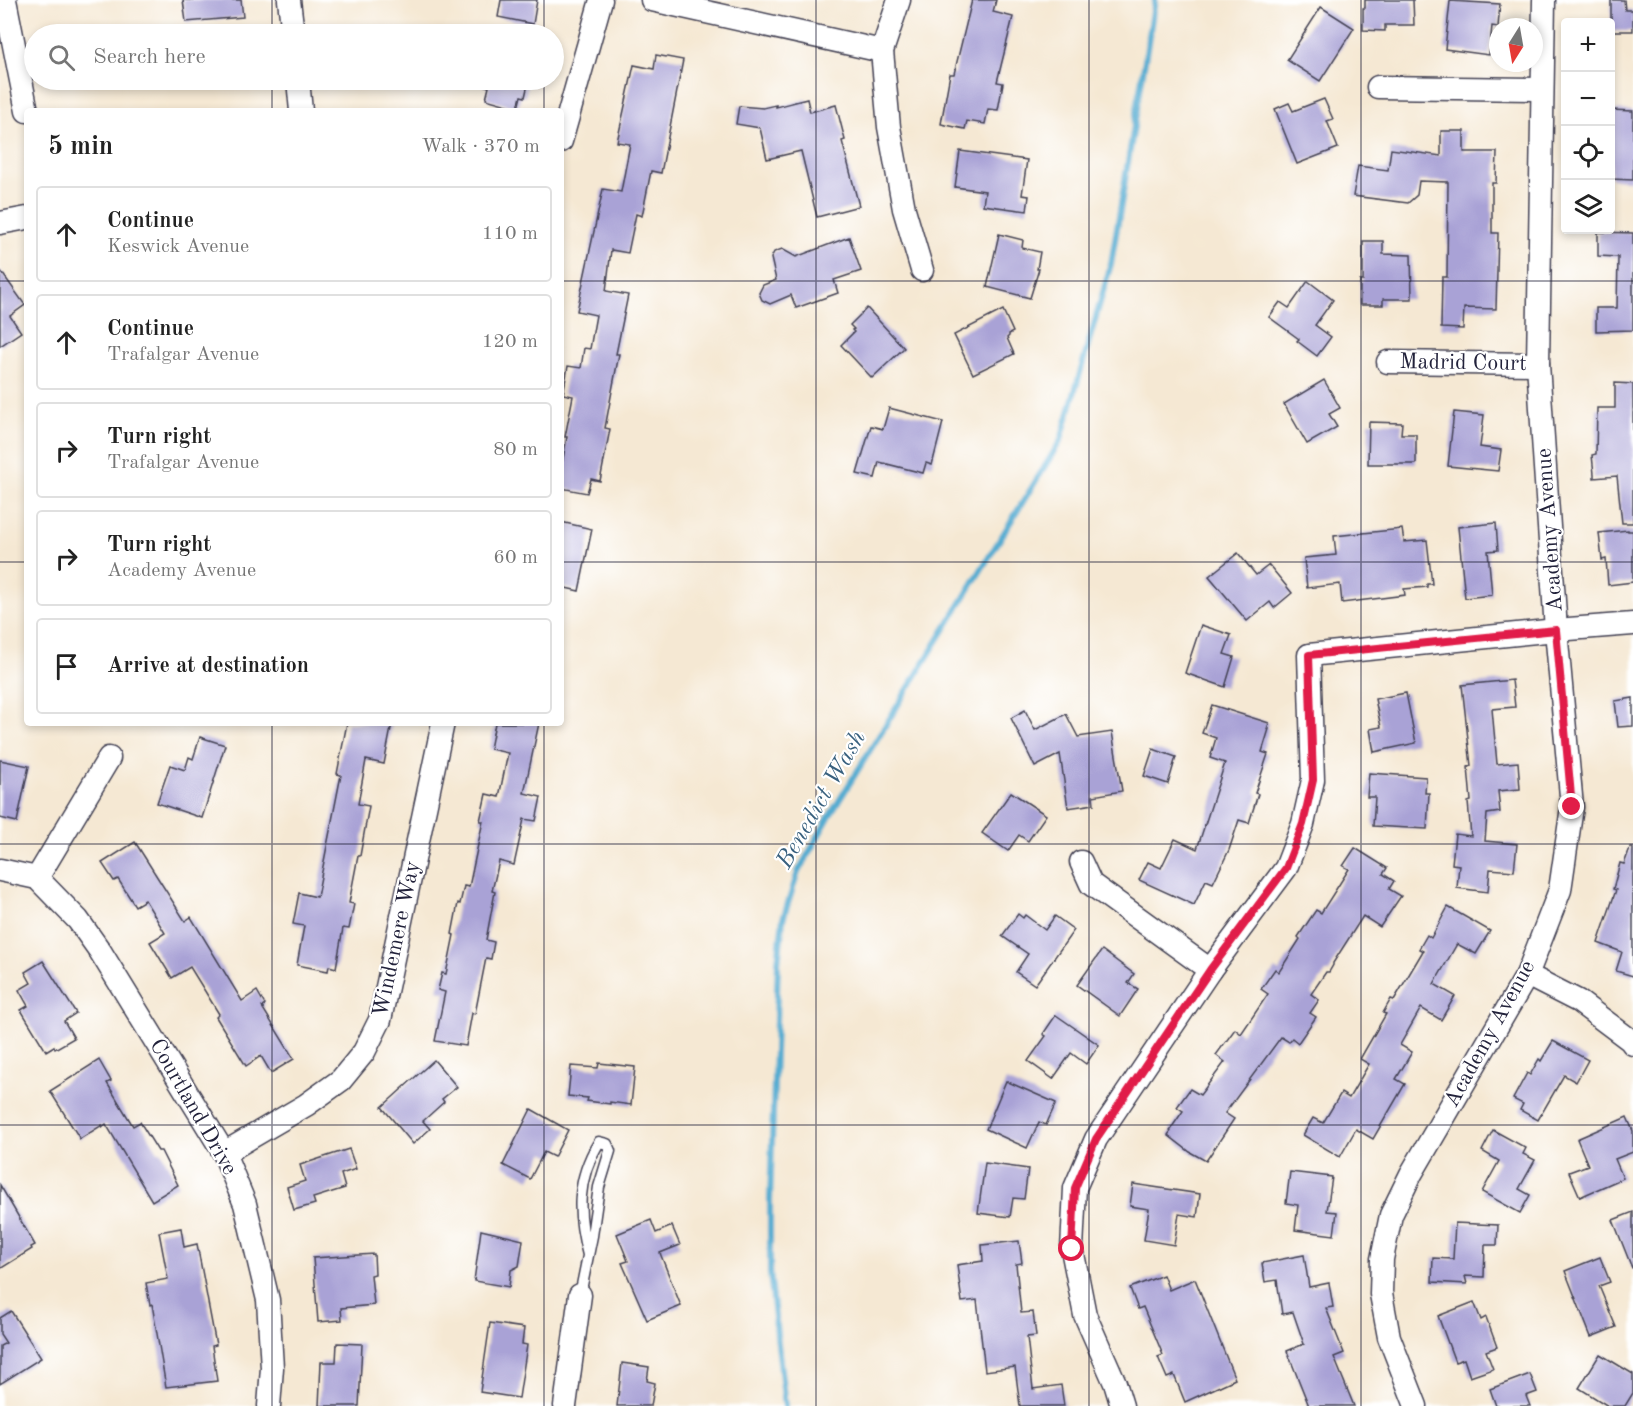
<!DOCTYPE html>
<html lang="en">
<head>
<meta charset="utf-8">
<style>
	:root { --surface:#fff; --page:#f6f6f6; --text:#222; --muted:#767676; --line:#e0e0e0 }
	body { margin:0; font-family:"Old Standard TT",serif; background:var(--page); color:var(--text) }
	.controls { position:absolute; right:18px; top:18px; display:grid; overflow:hidden; border-radius:6px; box-shadow:0 3px 9px #0003 }
	.controls button { width:54px; height:54px; display:grid; place-items:center; padding:0; border:0; border-bottom:2px solid var(--line); background:var(--surface); color:var(--text); font:30px sans-serif }
	.compass { position:absolute; left:1489px; top:18px; width:54px; height:54px; border-radius:50%; background:var(--surface); box-shadow:0 3px 9px #0003; rotate:191deg }
	.stop { position:absolute; width:18px; height:18px; margin:-14px; border:4px solid #e11d48; border-radius:50%; background:#fff }
	.stop.end { background:#e11d48; border-color:#fff; box-shadow:0 2px 6px #0008 }
	.list { margin:0; padding:0; list-style:none }
	h2 { display:flex; justify-content:space-between; align-items:center; height:78px; margin:0; padding:0 24px; font-size:26px }
	h2 small { font-size:20px; font-weight:400; color:var(--muted) }
	.list li { display:grid; grid-template-columns:39px 1fr auto; gap:18px; align-items:center; box-sizing:border-box; height:96px; margin:0 12px 12px; padding:0 12px; border:2px solid var(--line); border-radius:6px }
	.list b { display:block; font-size:22px; white-space:nowrap }
	.list p { margin:0; font-size:20px; white-space:nowrap; color:var(--muted) }
	.list em { font-size:20px; font-style:normal; color:var(--muted) }
	.icon { flex:none; width:33px; height:33px; fill:none; stroke:currentColor; stroke-width:2; stroke-linecap:round; stroke-linejoin:round }
	.map { position:relative; flex:none; width:1633px; height:1406px; overflow:hidden }
	.search { position:absolute; background:var(--surface); box-shadow:0 3px 9px #0003; left:24px; top:24px; width:540px; height:66px; display:flex; align-items:center; gap:15px; box-sizing:border-box; padding:0 21px; border-radius:33px; color:var(--muted); font-size:22px }
	.panel { position:absolute; background:var(--surface); box-shadow:0 3px 9px #0003; left:24px; top:108px; width:540px; height:618px; border-radius:6px }
	.map>svg:first-child { display:block }
	.lines { fill:none; stroke-linecap:round; stroke-linejoin:round }
	.stream { stroke:#54acd1; stroke-width:6 }
	.building { fill:#a9a2d6 }
	.service-casing { stroke:#424052; stroke-width:13 }
	.minor-casing { stroke:#424052; stroke-width:25 }
	.service { stroke:#fff; stroke-width:10 }
	.minor { stroke:#fff; stroke-width:22 }
	.route { stroke:#e11d48; stroke-width:8 }
	.grid { fill:none; stroke:#22223b; stroke-width:1.5; stroke-opacity:0.55 }
	.labels { text-anchor:middle; dominant-baseline:central; stroke-width:4.5; stroke-linejoin:round; paint-order:stroke }
	.street-label { font-size:22px; fill:#22223b; stroke:#fff }
	.water-label { font-size:24px; font-style:italic; fill:#38607e; stroke:#fff }
</style>
</head>
<body>
<div class="map">
<svg width="1633" height="1406" viewBox="0 0 1633 1406">
	<rect width="100%" height="100%" fill="#fff"/>
	<filter id="ink" filterUnits="userSpaceOnUse"><feTurbulence type="fractalNoise" baseFrequency=".0167" numOctaves="2"/><feDisplacementMap in="SourceGraphic" scale="12" xChannelSelector="R" yChannelSelector="G"/><feConvolveMatrix kernelMatrix="1 2 1 2 8 2 1 2 1" color-interpolation-filters="sRGB"/></filter>
	<filter id="wash" filterUnits="userSpaceOnUse"><feTurbulence type="fractalNoise" baseFrequency=".008" numOctaves="4" result="noise"/><feDisplacementMap in="SourceGraphic" scale="24" xChannelSelector="R" yChannelSelector="G"/><feGaussianBlur stdDeviation="1.35" result="paint"/><feColorMatrix in="noise" values="0 0 0 0 0 0 0 0 0 0 0 0 0 0 0 0 0 1.4 0 .05"/><feComposite in="paint" operator="in"/></filter>
	<g filter="url(#wash)">
		<rect width="100%" height="100%" fill="#f5e8d3"/>
		<g class="lines">
			<!-- stream -->
			<polyline class="stream" points="785,1406 770,1273 770,1201 778,963 783,919 798,872 829,817 1061,440 1111,264 1155,0"/>
		</g>
		<g id="blocks">
			<!-- building -->
			<g class="building">
				<polygon points="183,0 241,0 243,17 186,22"/>
				<polygon points="501,0 537,0 533,24 498,17"/>
				<polygon points="972,0 996,0 993,12 1013,17 997,82 1003,83 998,110 988,109 985,124 967,121 965,129 941,124 950,74 954,74"/>
				<polygon points="1365,0 1413,0 1414,25 1385,25 1385,31 1363,30 1363,8 1365,8"/>
				<polygon points="1611,0 1624,0 1625,10 1633,10 1633,31 1611,31"/>
				<polygon points="1450,1 1500,4 1498,27 1492,26 1489,55 1445,49"/>
				<polygon points="1321,7 1354,28 1320,81 1287,60"/>
				<polygon points="656,55 683,60 661,173 651,171 642,216 636,214 628,253 611,250 606,291 628,295 616,354 619,354 605,428 610,429 600,481 591,479 587,493 561,488 561,469 567,437 565,437 573,396 563,394 568,366 581,368 584,348 590,349 596,315 577,311 603,189 621,192 630,144 617,142 634,65 654,69"/>
				<polygon points="480,80 529,80 525,97 521,96 518,108 486,99 489,87 480,84"/>
				<polygon points="807,99 810,112 836,105 845,140 842,141 859,206 817,217 801,151 767,159 760,128 736,124 739,106 763,108 776,105 776,107"/>
				<polygon points="1324,99 1333,119 1327,121 1338,148 1297,164 1275,109 1289,103 1293,111"/>
				<polygon points="1611,110 1633,111 1633,180 1611,179"/>
				<polygon points="1441,131 1464,131 1464,152 1497,152 1496,183 1492,183 1492,233 1498,233 1496,309 1464,308 1463,329 1441,328 1442,277 1447,277 1448,182 1419,181 1417,195 1408,203 1353,196 1358,166 1388,170 1391,149 1441,156"/>
				<polygon points="960,151 1027,160 1022,195 1029,196 1027,211 983,205 985,191 955,187"/>
				<polygon points="1598,232 1633,233 1633,330 1596,331 1596,308 1617,308 1618,257 1598,256"/>
				<polygon points="999,234 1023,240 1022,248 1040,252 1037,269 1039,269 1030,298 987,287"/>
				<polygon points="849,237 861,271 834,280 838,293 796,308 791,295 770,304 762,300 759,293 763,285 776,280 771,258 774,252 782,249 796,257"/>
				<polygon points="1363,241 1383,241 1383,254 1411,255 1412,299 1383,299 1383,305 1360,305 1360,281 1363,281"/>
				<polygon points="0,270 25,305 10,316 21,332 0,346"/>
				<polygon points="1308,281 1333,300 1315,325 1331,337 1317,356 1297,341 1299,339 1269,317 1280,302 1289,308"/>
				<polygon points="867,308 904,348 872,378 841,345 854,332 852,330 854,329 850,325"/>
				<polygon points="1003,310 1013,332 1009,334 1009,336 1007,338 1014,354 973,374 954,335"/>
				<polygon points="1324,380 1340,408 1329,414 1337,427 1307,444 1284,404"/>
				<polygon points="1615,383 1633,384 1633,523 1622,523 1617,476 1594,478 1594,474 1592,455 1596,454 1597,408 1615,408"/>
				<polygon points="889,408 943,422 932,465 926,463 923,473 879,462 875,478 857,474 871,426 883,429"/>
				<polygon points="1454,412 1484,415 1480,447 1501,450 1498,471 1448,466"/>
				<polygon points="1369,422 1402,423 1401,434 1416,434 1416,464 1368,464"/>
				<polygon points="561,522 592,529 579,591 561,587"/>
				<polygon points="1496,523 1498,550 1488,551 1492,595 1465,598 1458,527"/>
				<polygon points="1402,529 1404,542 1427,540 1432,584 1427,584 1427,587 1404,589 1405,595 1342,603 1340,584 1307,588 1304,558 1336,555 1334,536"/>
				<polygon points="1628,530 1628,531 1633,531 1633,582 1608,585 1606,559 1602,560 1599,533"/>
				<polygon points="1238,553 1256,575 1269,565 1292,593 1274,608 1270,602 1247,621 1209,576"/>
				<polygon points="1201,625 1231,635 1224,654 1234,657 1225,687 1185,673"/>
				<polygon points="1512,680 1515,707 1492,709 1497,764 1518,762 1520,789 1498,791 1500,812 1487,814 1485,841 1517,844 1514,871 1490,869 1488,892 1457,888 1459,865 1452,864 1455,834 1471,836 1468,802 1471,801 1468,767 1471,766 1462,685"/>
				<polygon points="1406,693 1416,743 1374,752 1370,729 1381,727 1375,699"/>
				<polygon points="1633,698 1633,726 1618,727 1615,701"/>
				<polygon points="1212,705 1269,723 1267,729 1269,729 1262,752 1268,754 1255,793 1258,794 1249,823 1239,820 1229,850 1213,883 1206,880 1194,905 1139,880 1148,862 1161,868 1175,839 1197,849 1225,763 1210,758 1216,738 1202,733"/>
				<polygon points="1025,710 1035,730 1066,714 1078,737 1112,732 1122,791 1093,796 1094,804 1068,808 1060,754 1035,767 1011,718"/>
				<polygon points="347,723 392,723 384,764 366,760 358,804 369,806 360,856 358,856 349,903 354,904 349,929 343,928 336,968 329,966 328,971 297,965 304,926 293,924 299,893 317,897 341,775 337,774"/>
				<polygon points="495,723 539,723 524,793 541,797 536,821 524,819 514,865 499,861 492,891 495,892 486,940 494,942 491,959 486,958 475,1014 472,1013 466,1046 435,1041 445,992 438,990 442,973 446,974 454,935 452,934 458,903 460,904 464,886 469,887 483,821 480,821 486,794 499,797 508,753 490,749"/>
				<polygon points="200,737 225,745 202,818 157,803 170,765 185,770 189,757 193,759"/>
				<polygon points="1153,749 1176,757 1168,784 1144,776"/>
				<polygon points="0,760 29,766 17,822 0,818"/>
				<polygon points="1369,773 1426,777 1425,793 1429,793 1427,829 1373,826 1375,797 1367,797"/>
				<polygon points="1011,792 1046,815 1028,841 1019,835 1008,851 982,833"/>
				<polygon points="135,842 185,921 191,917 242,1001 257,991 265,1005 262,1007 294,1059 271,1073 261,1056 246,1066 216,1017 219,1014 190,967 172,978 150,942 165,933 145,900 135,906 118,879 114,881 102,863"/>
				<polygon points="1355,848 1387,868 1383,874 1394,881 1389,889 1401,896 1380,927 1363,916 1333,963 1333,965 1329,972 1326,972 1311,994 1319,1000 1310,1013 1316,1017 1298,1043 1292,1038 1289,1042 1281,1037 1225,1113 1234,1119 1206,1161 1190,1152 1168,1135 1171,1131 1170,1130 1183,1111 1177,1107 1190,1089 1200,1095 1225,1062 1216,1055 1235,1029 1241,1034 1268,994 1261,989 1275,969 1279,972 1300,939 1298,937 1316,910 1321,913 1349,869 1343,866"/>
				<polygon points="1630,848 1633,848 1633,976 1616,971 1622,952 1598,943 1616,890 1613,889 1620,863 1624,864"/>
				<polygon points="1448,907 1490,931 1476,954 1457,944 1434,984 1455,996 1441,1020 1421,1008 1400,1045 1412,1052 1396,1079 1405,1084 1373,1139 1356,1129 1340,1157 1303,1135 1313,1118 1323,1123 1341,1093 1349,1098 1369,1064 1360,1059 1386,1014 1383,1013 1391,999 1394,1000 1423,951 1419,949 1427,935 1431,938"/>
				<polygon points="1018,914 1023,918 1025,915 1045,930 1055,916 1074,930 1035,985 1016,972 1028,954 1002,936"/>
				<polygon points="1102,950 1134,974 1128,983 1138,989 1120,1016 1077,985"/>
				<polygon points="43,961 76,1013 64,1021 74,1038 55,1049 54,1046 46,1051 21,1010 28,1006 19,990 31,983 25,972"/>
				<polygon points="1056,1015 1099,1045 1086,1064 1071,1053 1053,1079 1028,1061 1046,1036 1043,1034"/>
				<polygon points="1553,1041 1588,1060 1576,1082 1564,1075 1538,1120 1520,1110 1523,1104 1513,1099 1527,1073 1530,1075 1539,1059 1541,1061"/>
				<polygon points="99,1060 111,1081 107,1083 133,1126 140,1122 158,1151 161,1151 178,1185 152,1201 106,1124 102,1127 102,1125 80,1139 50,1091"/>
				<polygon points="434,1060 457,1087 442,1099 444,1102 423,1121 430,1129 413,1144 382,1107"/>
				<polygon points="599,1063 635,1067 631,1105 610,1102 610,1104 587,1101 588,1098 568,1096 571,1066 598,1068"/>
				<polygon points="1006,1081 1056,1103 1046,1125 1039,1122 1027,1148 986,1129"/>
				<polygon points="531,1109 568,1130 554,1157 544,1152 530,1179 503,1165"/>
				<polygon points="1627,1117 1633,1131 1633,1152 1615,1159 1623,1178 1580,1197 1569,1172 1588,1165 1577,1139"/>
				<polygon points="1493,1130 1526,1148 1523,1154 1535,1160 1519,1189 1530,1195 1520,1213 1482,1192 1499,1161 1482,1151"/>
				<polygon points="349,1149 356,1169 341,1174 345,1188 313,1198 315,1204 294,1210 287,1187 305,1181 300,1165"/>
				<polygon points="985,1163 1028,1169 1024,1199 1013,1198 1010,1217 978,1213"/>
				<polygon points="1290,1172 1332,1177 1327,1211 1337,1212 1334,1235 1295,1230 1298,1205 1286,1203"/>
				<polygon points="1133,1184 1200,1194 1197,1217 1179,1214 1174,1245 1144,1240 1149,1209 1130,1206"/>
				<polygon points="0,1185 35,1245 31,1247 32,1249 0,1269"/>
				<polygon points="1633,1212 1633,1268 1632,1268 1613,1220"/>
				<polygon points="651,1220 656,1233 672,1226 680,1245 660,1253 681,1306 647,1320 622,1263 628,1261 617,1234"/>
				<polygon points="1455,1223 1498,1225 1497,1245 1485,1245 1484,1277 1465,1276 1467,1284 1432,1282 1433,1258 1453,1259"/>
				<polygon points="181,1228 184,1247 197,1244 216,1345 212,1346 217,1381 166,1387 152,1304 150,1305 146,1283 168,1279 159,1232"/>
				<polygon points="481,1230 523,1240 519,1266 511,1270 509,1287 474,1281"/>
				<polygon points="1019,1241 1022,1263 1016,1264 1021,1313 1033,1312 1036,1336 1027,1337 1033,1389 1061,1385 1064,1406 1020,1406 1015,1367 985,1371 977,1300 962,1302 957,1265 983,1261 982,1245"/>
				<polygon points="374,1254 375,1274 371,1275 374,1305 341,1308 342,1320 318,1322 313,1258"/>
				<polygon points="1304,1255 1309,1287 1329,1283 1333,1307 1326,1308 1344,1353 1334,1357 1354,1406 1309,1406 1287,1351 1304,1344 1293,1312 1282,1314 1277,1280 1265,1282 1262,1263"/>
				<polygon points="1600,1257 1610,1282 1599,1286 1616,1327 1591,1337 1565,1271"/>
				<polygon points="1163,1275 1169,1290 1195,1279 1235,1379 1185,1402 1174,1375 1167,1378 1158,1357 1163,1355 1143,1307 1138,1309 1130,1288"/>
				<polygon points="1474,1302 1481,1320 1486,1317 1497,1347 1486,1351 1493,1369 1470,1377 1464,1359 1455,1362 1438,1316"/>
				<polygon points="11,1311 41,1358 0,1384 0,1346 6,1343 0,1334 0,1318"/>
				<polygon points="490,1323 524,1328 522,1344 527,1345 519,1398 480,1392"/>
				<polygon points="337,1343 362,1344 359,1406 319,1406 321,1362 336,1362"/>
				<polygon points="1600,1354 1633,1374 1633,1393 1625,1406 1608,1406 1579,1388"/>
				<polygon points="622,1363 649,1367 647,1381 655,1383 651,1406 617,1406"/>
				<polygon points="1530,1374 1537,1392 1526,1396 1530,1406 1496,1406 1490,1389"/>
			</g>
		</g>
	</g>
	<g filter="url(#ink)">
		<use href="#blocks" fill-opacity="0" stroke="#424052" stroke-width="1.5"/>
		<g class="lines">
			<!-- service casing -->
			<g class="service-casing">
				<path id="service" d="M580 1295 592 1236 599 1187 610 1151 607 1144 599 1142C576 1180 577 1214 588 1255"/>
			</g>
			<!-- minor casing -->
			<g class="minor-casing">
				<g id="minor">
					<polyline points="5,0 27,111"/>
					<polyline points="289,0 293,34"/>
					<polyline points="652,0 882,51"/>
					<polyline points="899,0 882,51 889,127 904,209 922,270"/>
					<polyline points="298,80 301,111"/>
					<polyline points="1378,87 1542,89"/>
					<polyline points="561,141 601,0"/>
					<polyline points="0,223 27,218"/>
					<polyline points="1388,362 1538,364"/>
					<polyline points="1081,862 1091,884 1210,970"/>
					<polyline points="0,870 37,878 78,920 100,951 224,1153 245,1204 268,1300 272,1368 269,1406"/>
					<polyline points="37,878 109,758"/>
					<polyline points="1527,975 1578,1001 1630,1040 1633,1044"/>
					<polyline points="224,1153 306,1105 341,1080 364,1052 380,1020 443,723"/>
					<polyline points="565,1406 580,1295"/>
					<polyline points="1122,1406 1115,1383 1085,1315 1072,1249 1075,1188 1096,1139 1210,970 1286,868 1303,824 1313,780 1309,655 1556,630 1633,624"/>
					<polyline points="1416,1406 1389,1337 1381,1294 1382,1259 1391,1215 1411,1174 1527,975 1560,890 1572,807 1556,630 1538,364 1544,0"/>
				</g>
			</g>
			<!-- service -->
			<use href="#service" class="service"/>
			<!-- minor -->
			<use href="#minor" class="minor"/>
		</g>
	</g>
	<g class="lines" filter="url(#ink)">
		<!-- route -->
		<polyline class="route" points="1072,1249 1075,1188 1096,1139 1210,970 1286,868 1303,824 1313,780 1309,655 1556,630 1572,807"/>
	</g>
	<!-- grid -->
	<path class="grid" d="M272 0V34M544 0V34M816 0V1406M1089 0V1406M1361 0V1406M272 80V111M544 80V111M0 281H27M561 281H1633M0 562H27M561 562H1633M272 723V1406M544 723V1406M0 844H1633M0 1125H1633"/>
	<g class="labels">
		<!-- street labels -->
		<g class="street-label">
			<text transform="translate(1463 363) rotate(1)">Madrid Court</text>
			<text transform="translate(1550 530) rotate(-94)">Academy Avenue</text>
			<text transform="translate(397 939) rotate(-78)">Windemere Way</text>
			<text transform="translate(1490 1034) rotate(-61)">Academy Avenue</text>
			<text transform="translate(193 1107) rotate(60)">Courtland Drive</text>
		</g>
		<!-- water labels -->
		<g class="water-label">
			<text transform="translate(822 800) rotate(-60)">Benedict Wash</text>
		</g>
	</g>
</svg>
<div class="controls">
<button>+</button>
<button>−</button>
<button><svg class="icon" aria-label="locate" viewBox="0 0 24 24"><circle cx="12" cy="12" r="6"/><path d="M12 2v4M12 18v4M2 12h4M18 12h4"/></svg></button>
<button><svg class="icon" aria-label="layers" viewBox="0 0 24 24"><path d="M12 4l9 5-9 5-9-5zM3 14l9 5 9-5"/></svg></button>
</div>
<svg class="compass" viewBox="-18 -18 36 36"><path d="M0-13l5 13h-10z" fill="#e53935"/><path d="M0 13l5-13h-10z" fill="#767676"/></svg>
<div class="stop" style="left:1072px;top:1249px"></div>
<div class="stop end" style="left:1572px;top:807px"></div>
<div class="search"><svg class="icon" aria-label="search" viewBox="0 0 24 24"><circle cx="10" cy="10" r="6"/><path d="M15 15l6 6"/></svg>Search here</div>
<section class="panel">
<h2>5 min<small>Walk · 370 m</small></h2>
<ul class="list">
<li><svg class="icon" aria-label="ahead" viewBox="0 0 24 24"><path d="M12 20V5M6 11l6-6 6 6"/></svg><div><b>Continue</b><p>Keswick Avenue</p></div><em>110 m</em></li>
<li><svg class="icon" aria-label="ahead" viewBox="0 0 24 24"><path d="M12 20V5M6 11l6-6 6 6"/></svg><div><b>Continue</b><p>Trafalgar Avenue</p></div><em>120 m</em></li>
<li><svg class="icon" aria-label="right" viewBox="0 0 24 24"><path d="M7 20v-9h11M14 6l5 5-5 5"/></svg><div><b>Turn right</b><p>Trafalgar Avenue</p></div><em>80 m</em></li>
<li><svg class="icon" aria-label="right" viewBox="0 0 24 24"><path d="M7 20v-9h11M14 6l5 5-5 5"/></svg><div><b>Turn right</b><p>Academy Avenue</p></div><em>60 m</em></li>
<li><svg class="icon" aria-label="arrive" viewBox="0 0 24 24"><path d="M6 21V4h12l-3 4 3 4H6"/></svg><div><b>Arrive at destination</b></div></li>
</ul>
</section>
</div>
</body>
</html>
